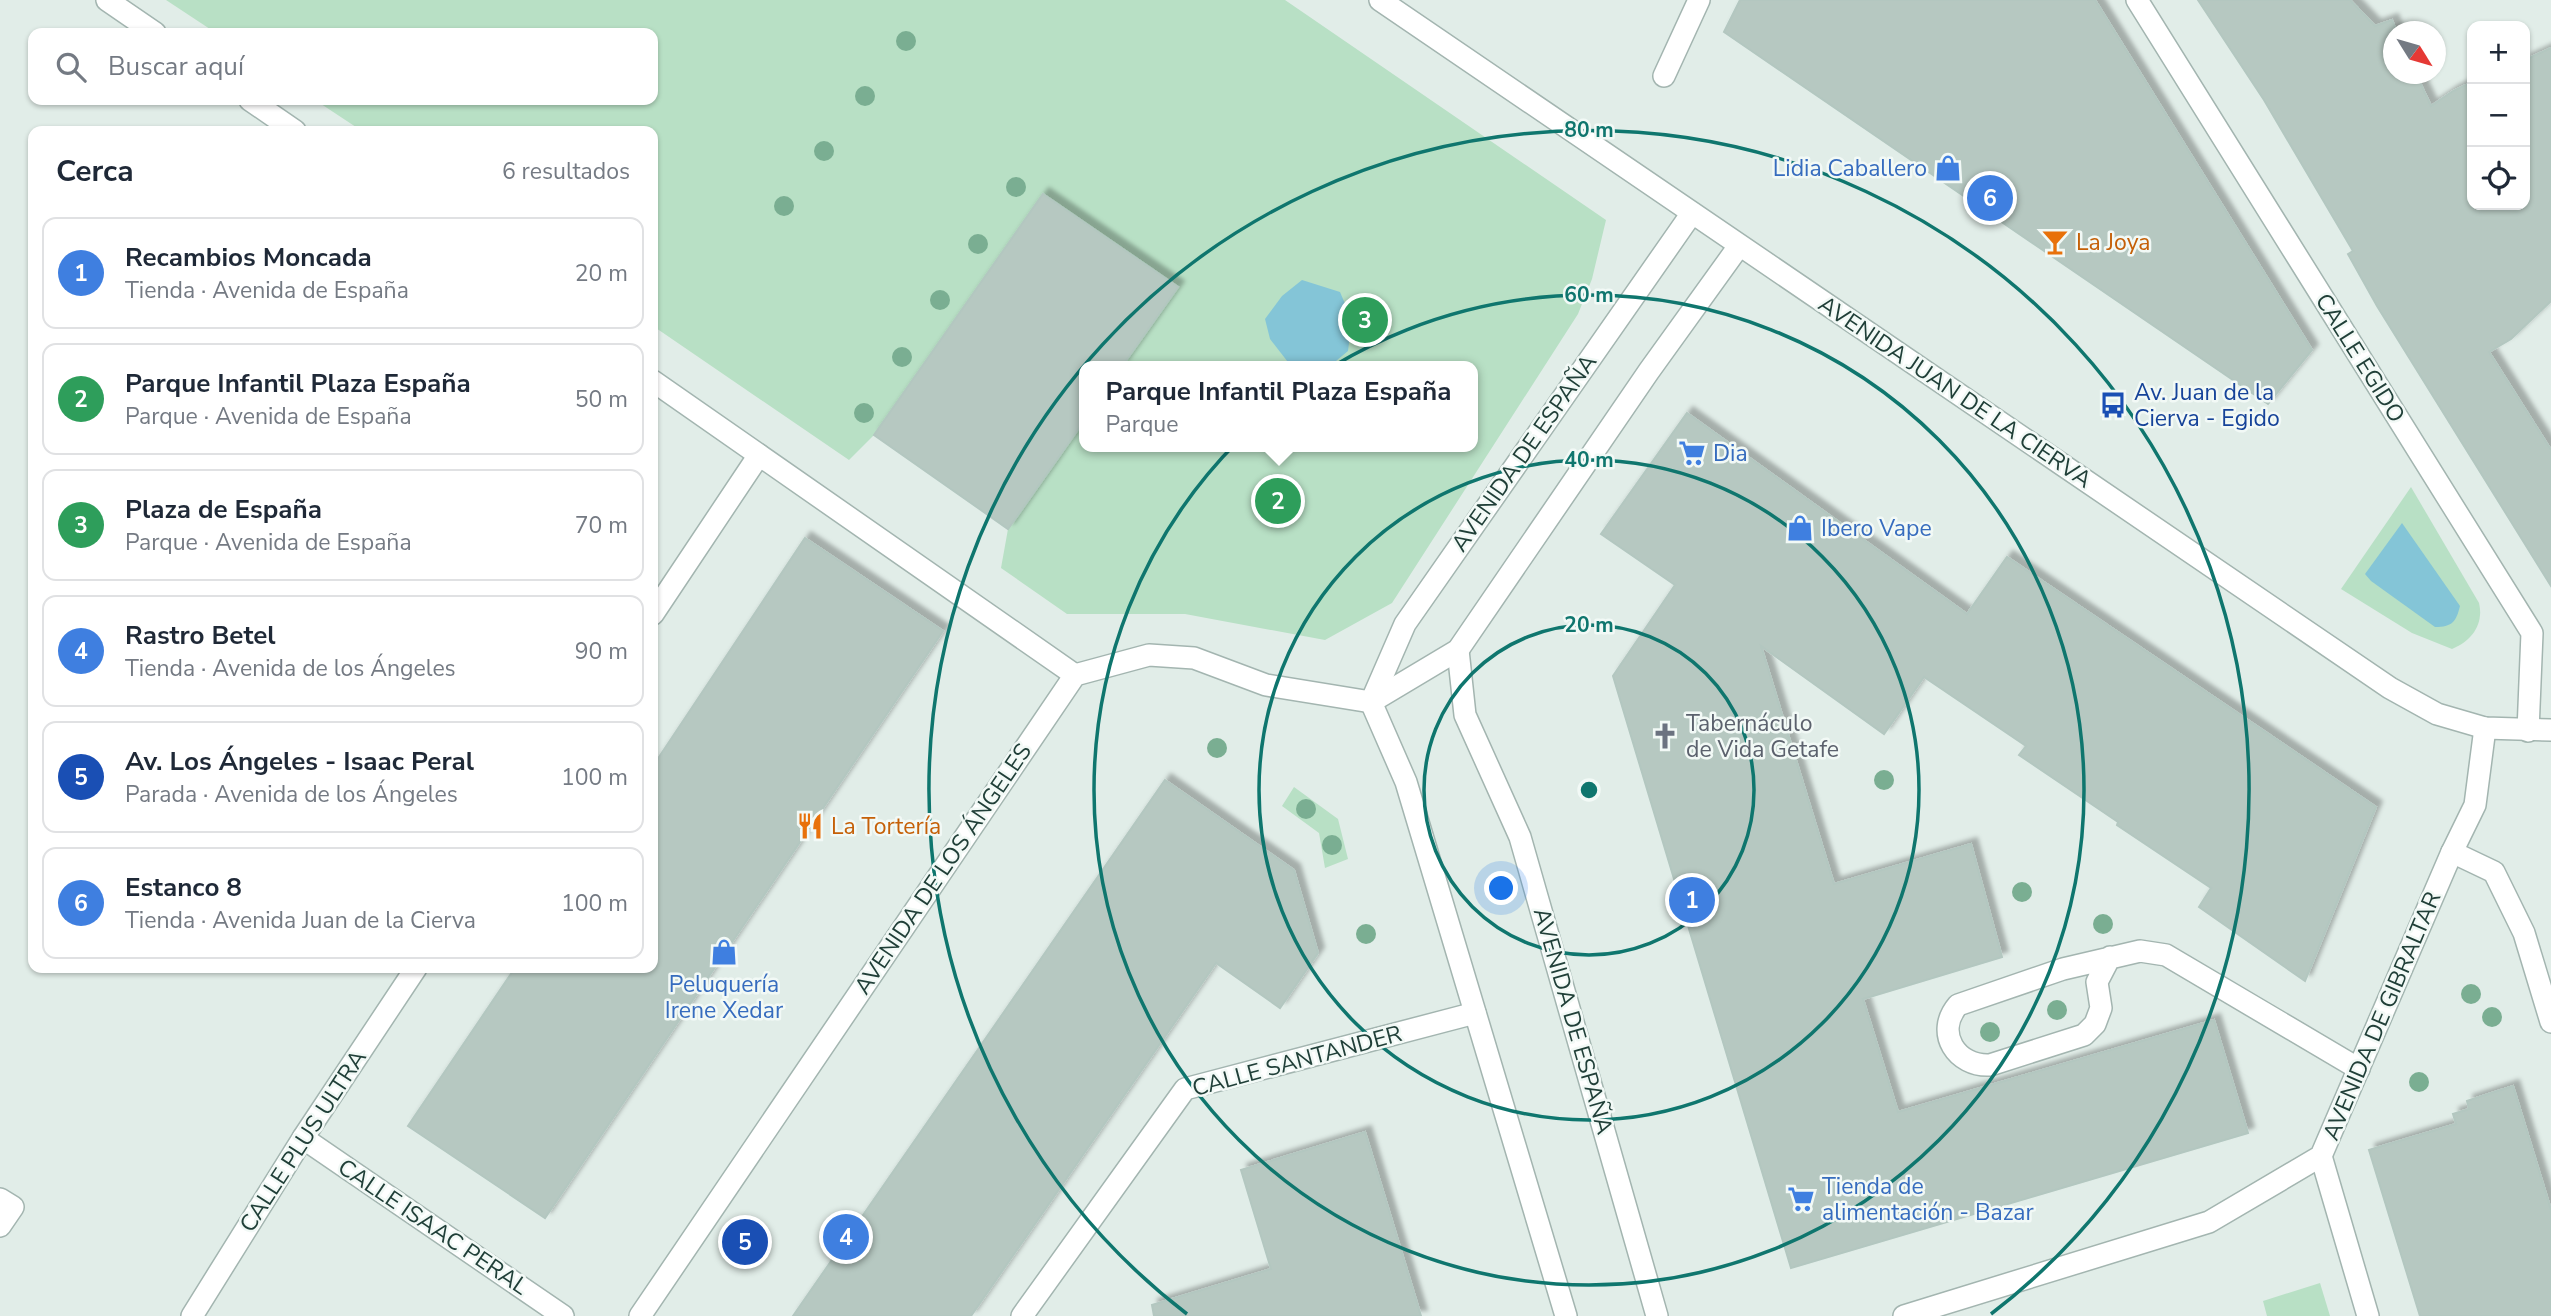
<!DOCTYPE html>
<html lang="es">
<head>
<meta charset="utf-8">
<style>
	:root { --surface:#fff; --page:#f2f2f3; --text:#1f2937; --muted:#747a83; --line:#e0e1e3; --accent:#835241 }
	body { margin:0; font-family:"Nunito Sans",sans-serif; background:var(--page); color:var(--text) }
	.controls { position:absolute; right:21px; top:21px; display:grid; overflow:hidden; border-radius:14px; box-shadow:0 2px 5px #0004 }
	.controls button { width:63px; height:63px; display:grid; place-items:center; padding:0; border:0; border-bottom:2px solid var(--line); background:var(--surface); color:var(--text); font:35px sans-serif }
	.compass { position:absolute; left:2383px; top:21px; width:63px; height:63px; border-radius:50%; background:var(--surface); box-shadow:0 2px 5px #0004; rotate:127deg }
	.you { position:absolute; left:1502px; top:889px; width:24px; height:24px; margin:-18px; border:5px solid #fff; border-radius:50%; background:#1a73e8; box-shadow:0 0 0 10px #1a73e833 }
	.badge { display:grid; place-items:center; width:46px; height:46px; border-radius:50%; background:var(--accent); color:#fff; font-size:23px; font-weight:700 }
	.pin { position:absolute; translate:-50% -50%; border:4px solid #fff; box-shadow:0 2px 7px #0006 }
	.popup { position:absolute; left:1079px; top:361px; width:399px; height:91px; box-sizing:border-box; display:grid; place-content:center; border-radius:14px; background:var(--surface); filter:drop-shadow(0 2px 5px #0005); font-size:23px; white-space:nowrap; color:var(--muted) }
	.popup b { font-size:26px; color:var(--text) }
	.popup::after { content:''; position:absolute; left:50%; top:100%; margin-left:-14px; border:14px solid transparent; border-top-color:var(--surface) }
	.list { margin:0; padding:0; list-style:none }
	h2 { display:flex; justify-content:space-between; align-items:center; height:91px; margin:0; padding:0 28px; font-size:30px }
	h2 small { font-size:23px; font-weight:400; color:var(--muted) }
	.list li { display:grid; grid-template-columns:46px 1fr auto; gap:21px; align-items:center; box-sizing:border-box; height:112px; margin:0 14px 14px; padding:0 14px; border:2px solid var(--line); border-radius:14px }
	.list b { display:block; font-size:26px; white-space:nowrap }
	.list p { margin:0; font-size:23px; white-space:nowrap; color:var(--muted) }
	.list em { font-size:23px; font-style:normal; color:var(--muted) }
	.icon { flex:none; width:38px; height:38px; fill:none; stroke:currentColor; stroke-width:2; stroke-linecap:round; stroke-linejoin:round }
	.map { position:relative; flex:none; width:2551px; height:1316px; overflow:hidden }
	.search { position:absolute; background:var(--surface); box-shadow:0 2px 5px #0004; left:28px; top:28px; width:630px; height:77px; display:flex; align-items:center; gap:18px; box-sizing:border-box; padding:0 24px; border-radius:14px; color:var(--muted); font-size:26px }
	.panel { position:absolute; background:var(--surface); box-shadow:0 2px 5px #0004; left:28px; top:126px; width:630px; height:847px; border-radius:14px }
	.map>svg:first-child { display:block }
	.green { fill:#b8e0c5 }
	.water { fill:#84c5d7 }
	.building { fill:#b6c8c1; stroke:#b3c7c0; stroke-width:2; filter:url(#shadow) }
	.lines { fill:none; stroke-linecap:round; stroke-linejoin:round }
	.minor-casing { stroke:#a3b5b0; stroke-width:24 }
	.minor { stroke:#fff; stroke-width:21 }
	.tree { fill:#7aae92 }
	.ring { fill:none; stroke:#0f766e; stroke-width:3.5 }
	.labels { text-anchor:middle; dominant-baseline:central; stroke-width:5; stroke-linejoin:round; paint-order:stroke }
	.shop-label { font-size:23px; fill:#366cbe; stroke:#f2f9f6; text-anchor:start }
	.food-label { font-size:23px; fill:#c56008; stroke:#f2f9f6; text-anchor:start }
	.street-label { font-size:23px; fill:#203f38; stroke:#f2f9f6 }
	.transit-label { font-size:23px; fill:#164399; stroke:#f2f9f6; text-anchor:start }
	.worship-label { font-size:23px; fill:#5b616d; stroke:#f2f9f6; text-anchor:start }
	.centre { fill:#0f766e; stroke:#f2f9f6; stroke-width:3.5 }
	.ring-label { font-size:21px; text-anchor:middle; font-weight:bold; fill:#0f766e; stroke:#f2f9f6; stroke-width:5; stroke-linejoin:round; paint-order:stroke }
</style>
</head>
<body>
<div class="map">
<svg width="2551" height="1316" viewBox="0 0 2551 1316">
	<defs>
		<filter id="shadow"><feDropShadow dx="6" dy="-6" stdDeviation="2" flood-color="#0004"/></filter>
	</defs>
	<rect width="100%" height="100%" fill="#e1ede8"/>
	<!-- green -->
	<g class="green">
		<polygon points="166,0 1285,0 1606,220 1592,279 1578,314 1392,603 1325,640 1185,614 1067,614 1001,568 1008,529 1084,421 1084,447 1472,447 1472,366 1122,366 1177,287 1043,194 874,435 849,460 653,326 653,131 362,131 315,100 653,100 653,33 216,33"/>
		<path d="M2411 487 2479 603C2484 624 2472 641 2452 649L2412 633 2341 589Z"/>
		<polygon points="1294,787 1338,819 1348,859 1325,868 1319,833 1282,806"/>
		<polygon points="2320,1283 2330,1316 2267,1316 2263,1301"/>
	</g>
	<!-- water -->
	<g class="water">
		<polygon points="1302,280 1340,292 1352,320 1348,351 1330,366 1291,366 1270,339 1265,319 1282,296"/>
		<path d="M2402 523 2460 606C2456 622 2452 627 2435 627L2371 581 2365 574Z"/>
	</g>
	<!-- building -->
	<g class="building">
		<polygon points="1740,0 2095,0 2312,350 2268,404 1724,32"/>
		<polygon points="2198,0 2350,0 2375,26 2392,20 2397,32 2393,32 2393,74 2416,74 2431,106 2453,91 2472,82 2472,205 2525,205 2525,60 2551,48 2551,301 2511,339 2489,352 2551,450 2551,586 2377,306 2348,254 2353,251 2264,100"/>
		<polygon points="1043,194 1178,287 1122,366 1084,366 1084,421 1008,529 874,435"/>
		<polygon points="1687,413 1967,614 2007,557 2376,807 2305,981 2199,907 2211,888 2117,825 2118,822 2019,755 2026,746 1924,677 1884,734 1761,646 1834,884 1971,844 2002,957 1863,999 1898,1112 2214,1020 2248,1133 1791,1268 1613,676 1675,585 1601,534"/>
		<polygon points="805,538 943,631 545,1218 408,1126 515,968 653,968 653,766"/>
		<polygon points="1165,780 1294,870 1318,953 1280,1008 1216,963 971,1316 793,1316"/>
		<polygon points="2513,1086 2551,1210 2551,1316 2420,1316 2369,1150 2456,1124 2453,1114 2469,1109 2467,1101"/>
		<polygon points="1365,1132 1421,1316 1154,1316 1152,1305 1271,1269 1241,1170"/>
	</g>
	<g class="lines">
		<!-- minor casing -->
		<g class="minor-casing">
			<g id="minor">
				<polyline points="107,0 155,33"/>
				<polyline points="1380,0 2390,688 2437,714 2485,728 2551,730"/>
				<polyline points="2137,0 2532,633 2528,731"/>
				<polyline points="1664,76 1699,0"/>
				<polyline points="250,100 295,131"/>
				<polyline points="653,381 1075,675"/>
				<polyline points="653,614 759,455"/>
				<polyline points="1458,650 1465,715 1520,837 1657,1316"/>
				<polyline points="1371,702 1458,650 1649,371 1739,246"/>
				<polyline points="2452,852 2494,872 2524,933 2551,1022"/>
				<path d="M2110 957 2097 982 2101 1008 2095 1024 2084 1035 1990 1065C1957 1067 1934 1033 1958 1005L2063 969 2140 951 2166 955 2359 1069"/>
				<polyline points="303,1138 563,1316"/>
				<polyline points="2321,1156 2368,1316"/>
				<polyline points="0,1199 13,1207 0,1226"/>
				<polyline points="192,1316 303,1138 416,968"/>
				<polyline points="640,1316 1075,675 1149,655 1194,658 1266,685 1371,702"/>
				<polyline points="1022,1316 1185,1089 1475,1013"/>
				<polyline points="1566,1316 1406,782 1371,702 1405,624 1692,213"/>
				<polyline points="1904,1316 2209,1222 2321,1156 2452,852 2475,805 2485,728"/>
			</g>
		</g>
		<!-- minor -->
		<use href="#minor" class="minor"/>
	</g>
	<!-- trees -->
	<g class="tree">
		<circle cx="906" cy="41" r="10"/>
		<circle cx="865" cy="96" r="10"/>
		<circle cx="824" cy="151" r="10"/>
		<circle cx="1016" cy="187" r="10"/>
		<circle cx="784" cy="206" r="10"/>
		<circle cx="978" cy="244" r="10"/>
		<circle cx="940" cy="300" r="10"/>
		<circle cx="902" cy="357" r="10"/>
		<circle cx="864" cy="413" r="10"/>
		<circle cx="1217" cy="748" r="10"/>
		<circle cx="1884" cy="780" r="10"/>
		<circle cx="1306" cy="809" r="10"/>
		<circle cx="1332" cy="845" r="10"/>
		<circle cx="2022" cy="892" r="10"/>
		<circle cx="2103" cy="924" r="10"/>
		<circle cx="1366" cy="934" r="10"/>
		<circle cx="2471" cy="994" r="10"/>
		<circle cx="2057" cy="1010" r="10"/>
		<circle cx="2492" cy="1017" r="10"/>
		<circle cx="1990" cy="1032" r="10"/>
		<circle cx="2419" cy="1082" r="10"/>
	</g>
	<!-- distance rings -->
	<g class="ring">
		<circle cx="1589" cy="790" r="165"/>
		<circle cx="1589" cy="790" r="330"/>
		<circle cx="1589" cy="790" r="495"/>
		<path d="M1187 1314A660 660 0 1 1 1991 1314"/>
	</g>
	<!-- icons -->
	<defs>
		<g id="shop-bare" transform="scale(2.1)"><path d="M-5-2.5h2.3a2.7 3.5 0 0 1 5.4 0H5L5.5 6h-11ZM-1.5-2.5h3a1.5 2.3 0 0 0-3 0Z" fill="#3f7fe0" stroke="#f2f9f6" stroke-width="2.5" paint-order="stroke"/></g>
		<g id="bar-bare" transform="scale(2.1)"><path d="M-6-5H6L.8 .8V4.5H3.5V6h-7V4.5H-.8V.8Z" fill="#e8710a" stroke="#f2f9f6" stroke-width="2.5" paint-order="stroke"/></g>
		<g id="bus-bare" transform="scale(2.1)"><path d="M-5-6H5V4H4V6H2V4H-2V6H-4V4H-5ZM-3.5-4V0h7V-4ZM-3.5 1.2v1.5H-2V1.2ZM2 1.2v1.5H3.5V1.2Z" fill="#1a4fb4" stroke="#f2f9f6" stroke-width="2.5" paint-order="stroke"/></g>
		<g id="supermarket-bare" transform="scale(2.1)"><path d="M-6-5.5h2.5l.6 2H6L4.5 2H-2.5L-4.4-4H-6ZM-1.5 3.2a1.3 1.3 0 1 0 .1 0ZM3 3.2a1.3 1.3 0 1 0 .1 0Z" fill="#3f7fe0" stroke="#f2f9f6" stroke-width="2.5" paint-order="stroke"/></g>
		<g id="church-bare" transform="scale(2.1)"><path d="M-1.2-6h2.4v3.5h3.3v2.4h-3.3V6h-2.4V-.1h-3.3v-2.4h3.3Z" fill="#6b7280" stroke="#f2f9f6" stroke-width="2.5" paint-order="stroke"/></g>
		<g id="restaurant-bare" transform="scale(2.1)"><path d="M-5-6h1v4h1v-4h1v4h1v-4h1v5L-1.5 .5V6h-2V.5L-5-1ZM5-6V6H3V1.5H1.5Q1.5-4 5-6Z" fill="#e8710a" stroke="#f2f9f6" stroke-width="2.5" paint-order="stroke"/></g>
	</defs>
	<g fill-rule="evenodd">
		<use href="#shop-bare" x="1948" y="168"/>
		<use href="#bar-bare" x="2055" y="242"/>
		<use href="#bus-bare" x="2113" y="405"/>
		<use href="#supermarket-bare" x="1692" y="453"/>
		<use href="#shop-bare" x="1800" y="528"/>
		<use href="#church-bare" x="1665" y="736"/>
		<use href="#restaurant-bare" x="810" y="826"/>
		<use href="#shop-bare" x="724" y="952"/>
		<use href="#supermarket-bare" x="1801" y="1199"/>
	</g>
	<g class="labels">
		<!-- shop labels -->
		<g class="shop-label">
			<text x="1927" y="168" text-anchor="end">Lidia Caballero</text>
			<text x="1713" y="453">Dia</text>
			<text x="1821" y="528">Ibero Vape</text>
			<text x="724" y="984" text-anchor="middle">Peluquería<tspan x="724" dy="26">Irene Xedar</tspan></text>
			<text x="1822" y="1186">Tienda de<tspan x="1822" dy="26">alimentación - Bazar</tspan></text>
		</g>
		<!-- food labels -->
		<g class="food-label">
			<text x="2076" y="242">La Joya</text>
			<text x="831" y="826">La Tortería</text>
		</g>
		<!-- street labels -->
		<g class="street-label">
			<text transform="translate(2360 358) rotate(58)">CALLE EGIDO</text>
			<text transform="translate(1955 392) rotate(34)">AVENIDA JUAN DE LA CIERVA</text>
			<text transform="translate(1524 453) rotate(-55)">AVENIDA DE ESPAÑA</text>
			<text transform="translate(943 869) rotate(-56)">AVENIDA DE LOS ÁNGELES</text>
			<text transform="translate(2382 1016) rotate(-67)">AVENIDA DE GIBRALTAR</text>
			<text transform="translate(1573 1021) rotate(74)">AVENIDA DE ESPAÑA</text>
			<text transform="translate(1297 1061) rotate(-15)">CALLE SANTANDER</text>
			<text transform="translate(303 1141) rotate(-57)">CALLE PLUS ULTRA</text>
			<text transform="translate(433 1227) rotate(34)">CALLE ISAAC PERAL</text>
		</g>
		<!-- transit labels -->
		<g class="transit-label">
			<text x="2134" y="392">Av. Juan de la<tspan x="2134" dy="26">Cierva - Egido</tspan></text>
		</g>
		<!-- worship labels -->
		<g class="worship-label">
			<text x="1686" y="723">Tabernáculo<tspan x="1686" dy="26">de Vida Getafe</tspan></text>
		</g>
	</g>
	<circle cx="1589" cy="790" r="10" class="centre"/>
	<g class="ring-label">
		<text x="1589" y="137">80 m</text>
		<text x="1589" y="302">60 m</text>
		<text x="1589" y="467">40 m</text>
		<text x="1589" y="632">20 m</text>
	</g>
</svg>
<div class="controls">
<button>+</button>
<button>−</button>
<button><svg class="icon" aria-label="locate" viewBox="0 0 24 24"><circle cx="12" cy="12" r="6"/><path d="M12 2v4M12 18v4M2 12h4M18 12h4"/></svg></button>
</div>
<svg class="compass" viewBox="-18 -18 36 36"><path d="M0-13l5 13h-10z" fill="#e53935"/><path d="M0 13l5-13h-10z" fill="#747a83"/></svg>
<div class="you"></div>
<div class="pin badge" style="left:1692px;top:900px;background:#3f7fe0">1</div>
<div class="pin badge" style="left:1278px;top:501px;background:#2e9e5b">2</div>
<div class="popup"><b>Parque Infantil Plaza España</b>Parque</div>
<div class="pin badge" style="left:1365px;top:320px;background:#2e9e5b">3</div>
<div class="pin badge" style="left:846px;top:1237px;background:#3f7fe0">4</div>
<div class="pin badge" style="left:745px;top:1242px;background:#1a4fb4">5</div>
<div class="pin badge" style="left:1990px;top:198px;background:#3f7fe0">6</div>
<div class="search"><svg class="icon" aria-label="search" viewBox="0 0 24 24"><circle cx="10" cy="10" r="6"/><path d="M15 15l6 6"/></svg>Buscar aquí</div>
<section class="panel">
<h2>Cerca<small>6 resultados</small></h2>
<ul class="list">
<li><span class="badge" style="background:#3f7fe0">1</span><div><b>Recambios Moncada</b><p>Tienda · Avenida de España</p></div><em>20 m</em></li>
<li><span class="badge" style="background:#2e9e5b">2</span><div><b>Parque Infantil Plaza España</b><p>Parque · Avenida de España</p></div><em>50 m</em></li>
<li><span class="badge" style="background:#2e9e5b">3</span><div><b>Plaza de España</b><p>Parque · Avenida de España</p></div><em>70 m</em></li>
<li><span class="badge" style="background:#3f7fe0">4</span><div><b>Rastro Betel</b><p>Tienda · Avenida de los Ángeles</p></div><em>90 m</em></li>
<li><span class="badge" style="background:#1a4fb4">5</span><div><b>Av. Los Ángeles - Isaac Peral</b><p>Parada · Avenida de los Ángeles</p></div><em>100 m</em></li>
<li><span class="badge" style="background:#3f7fe0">6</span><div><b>Estanco 8</b><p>Tienda · Avenida Juan de la Cierva</p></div><em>100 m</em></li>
</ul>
</section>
</div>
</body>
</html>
